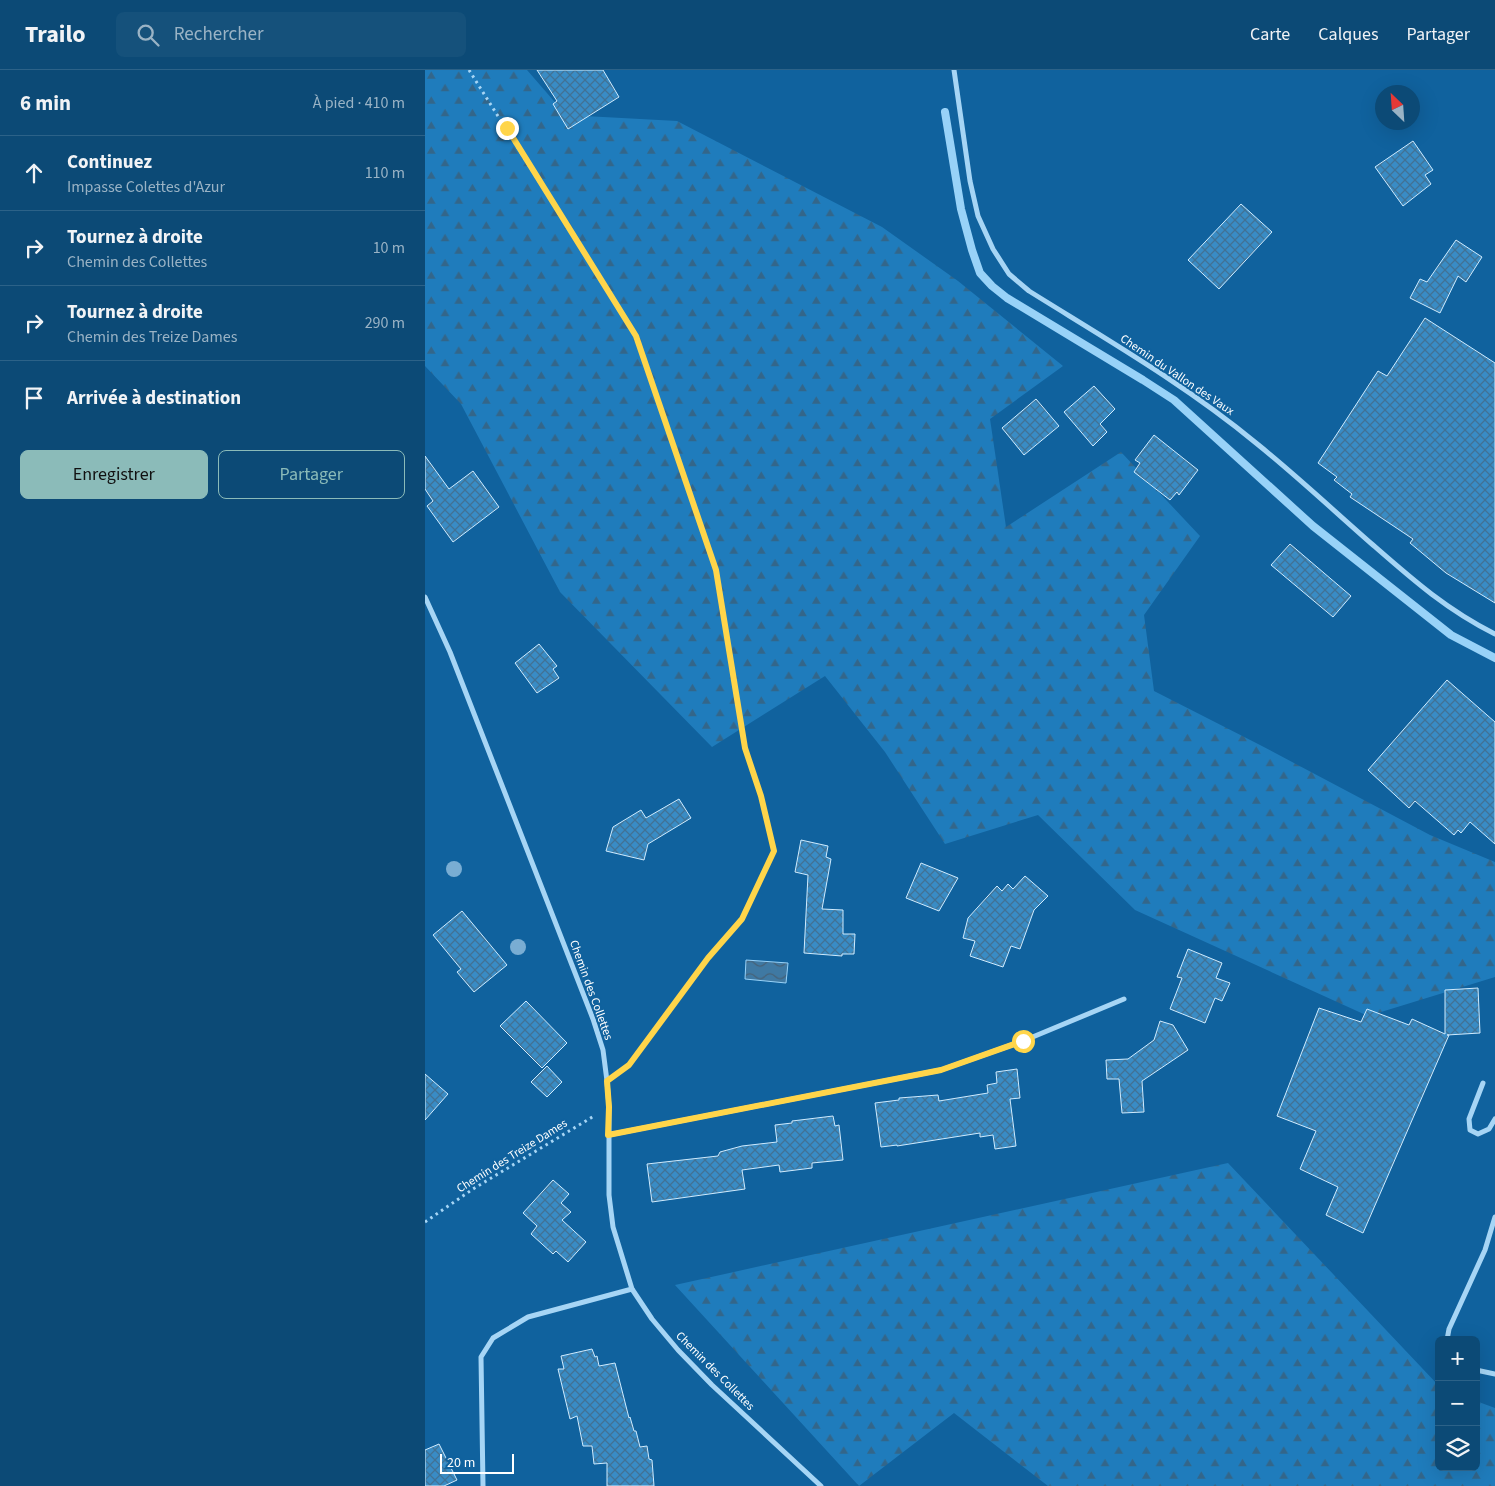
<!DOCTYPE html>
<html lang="fr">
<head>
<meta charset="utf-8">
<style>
	:root { --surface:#0c4a76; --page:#15517b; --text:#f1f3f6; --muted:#9ab3c5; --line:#2c6288; --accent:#8bbbb9 }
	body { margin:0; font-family:"Source Sans 3",sans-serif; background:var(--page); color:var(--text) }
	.controls { position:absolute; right:15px; bottom:15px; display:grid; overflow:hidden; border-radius:8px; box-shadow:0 5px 20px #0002 }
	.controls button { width:45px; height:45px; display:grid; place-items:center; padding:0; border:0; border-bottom:1px solid var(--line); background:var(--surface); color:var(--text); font:25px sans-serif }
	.compass { position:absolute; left:950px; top:15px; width:45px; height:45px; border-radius:50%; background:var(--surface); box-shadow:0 5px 20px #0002; rotate:335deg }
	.scale { position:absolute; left:15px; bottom:12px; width:74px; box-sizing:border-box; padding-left:5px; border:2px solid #fff; border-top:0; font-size:14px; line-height:18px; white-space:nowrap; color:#fff; -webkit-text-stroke:4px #10629e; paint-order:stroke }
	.stop { position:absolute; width:15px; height:15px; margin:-11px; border:4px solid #ffd54a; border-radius:50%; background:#fff }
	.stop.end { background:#ffd54a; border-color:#fff; box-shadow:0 1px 5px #0008 }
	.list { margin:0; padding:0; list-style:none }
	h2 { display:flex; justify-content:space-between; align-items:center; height:65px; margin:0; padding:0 20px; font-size:21px }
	h2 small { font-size:16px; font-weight:400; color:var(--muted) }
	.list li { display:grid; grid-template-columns:32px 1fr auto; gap:15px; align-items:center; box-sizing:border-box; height:75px; padding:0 20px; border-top:1px solid var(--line) }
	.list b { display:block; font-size:19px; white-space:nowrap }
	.list p { margin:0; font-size:16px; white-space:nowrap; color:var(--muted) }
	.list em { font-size:16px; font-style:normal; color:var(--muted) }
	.actions { display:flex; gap:10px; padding:15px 20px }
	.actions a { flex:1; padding:11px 0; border:1px solid var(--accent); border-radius:8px; text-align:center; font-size:18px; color:var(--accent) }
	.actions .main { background:var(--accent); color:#111 }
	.icon { flex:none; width:28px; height:28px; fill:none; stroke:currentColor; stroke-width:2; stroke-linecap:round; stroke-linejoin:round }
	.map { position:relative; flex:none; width:1070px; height:1416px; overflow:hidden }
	header { display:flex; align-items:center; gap:30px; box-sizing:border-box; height:70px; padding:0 25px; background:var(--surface); border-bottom:1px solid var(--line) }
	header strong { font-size:24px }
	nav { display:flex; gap:28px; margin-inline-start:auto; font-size:18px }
	.search { width:350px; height:45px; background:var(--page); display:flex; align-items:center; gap:12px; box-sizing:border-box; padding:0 18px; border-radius:8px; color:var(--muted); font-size:19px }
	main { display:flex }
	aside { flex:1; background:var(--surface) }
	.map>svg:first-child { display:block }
	.forest { fill:url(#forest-firs) }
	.water { fill:url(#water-waves); stroke:#98d2f8 }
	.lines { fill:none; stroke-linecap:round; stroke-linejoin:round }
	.stream { stroke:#98d2f8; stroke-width:8 }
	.building { fill:url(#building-cross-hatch); stroke:#cfebfe }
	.path { stroke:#a6d5f5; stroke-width:3; stroke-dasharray:2.5 4; stroke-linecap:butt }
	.street { stroke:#a6d5f5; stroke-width:5 }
	.tree { fill:#79add3 }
	.route { stroke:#ffd54a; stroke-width:6 }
	.labels { text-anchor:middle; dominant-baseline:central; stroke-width:4; stroke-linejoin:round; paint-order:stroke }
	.street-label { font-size:12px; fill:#fff; stroke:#10629e }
</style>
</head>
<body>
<header>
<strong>Trailo</strong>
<div class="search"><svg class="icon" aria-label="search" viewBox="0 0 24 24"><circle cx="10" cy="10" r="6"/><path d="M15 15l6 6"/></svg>Rechercher</div>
<nav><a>Carte</a><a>Calques</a><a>Partager</a></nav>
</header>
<main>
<aside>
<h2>6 min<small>À pied · 410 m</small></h2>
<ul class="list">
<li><svg class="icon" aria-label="ahead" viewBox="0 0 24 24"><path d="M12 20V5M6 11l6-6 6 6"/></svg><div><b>Continuez</b><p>Impasse Colettes d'Azur</p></div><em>110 m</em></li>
<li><svg class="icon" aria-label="right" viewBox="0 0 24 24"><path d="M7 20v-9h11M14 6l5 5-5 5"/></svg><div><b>Tournez à droite</b><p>Chemin des Collettes</p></div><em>10 m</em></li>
<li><svg class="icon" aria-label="right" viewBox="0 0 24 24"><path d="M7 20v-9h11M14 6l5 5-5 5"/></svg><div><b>Tournez à droite</b><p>Chemin des Treize Dames</p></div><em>290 m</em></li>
<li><svg class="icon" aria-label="arrive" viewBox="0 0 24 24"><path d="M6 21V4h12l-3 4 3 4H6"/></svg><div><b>Arrivée à destination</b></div></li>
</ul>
<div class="actions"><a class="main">Enregistrer</a><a>Partager</a></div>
</aside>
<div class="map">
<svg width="1070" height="1416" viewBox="0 0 1070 1416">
	<defs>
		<pattern id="forest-firs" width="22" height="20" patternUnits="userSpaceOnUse" patternTransform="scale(1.25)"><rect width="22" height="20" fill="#1f7cbc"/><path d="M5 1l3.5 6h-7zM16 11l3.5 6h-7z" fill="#33668a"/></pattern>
		<pattern id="water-waves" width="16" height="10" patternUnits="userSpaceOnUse" patternTransform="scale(1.25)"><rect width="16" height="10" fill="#3f79a3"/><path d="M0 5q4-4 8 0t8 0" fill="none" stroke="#466278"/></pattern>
		<pattern id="building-cross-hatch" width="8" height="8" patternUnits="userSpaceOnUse" patternTransform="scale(1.25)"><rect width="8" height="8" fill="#398cc5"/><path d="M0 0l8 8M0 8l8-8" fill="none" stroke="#417295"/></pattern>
	</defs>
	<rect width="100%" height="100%" fill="#10629e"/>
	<!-- forest -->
	<g class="forest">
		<polygon points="0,0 102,0 141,45 252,51 457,157 533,211 638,296 565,349 581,457 696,382 775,466 719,545 729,621 835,675 1005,765 1070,792 1070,907 943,946 710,840 613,745 520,774 460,682 400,606 287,677 135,522 36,334 0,296"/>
		<polygon points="803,1093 1014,1316 1014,1397 1051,1397 1051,1331 1070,1338 1070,1416 623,1416 529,1343 434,1416 250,1215"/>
	</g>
	<!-- water -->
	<polygon class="water" points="321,890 363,893 361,913 320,909"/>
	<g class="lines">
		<!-- stream -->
		<polyline class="stream" points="520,42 536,139 547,180 555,203 567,216 582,228 718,310 749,330 888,456 1026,565 1070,588"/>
	</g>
	<!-- building -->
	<g class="building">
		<polygon points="112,0 178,0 194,27 143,59 128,34 132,31"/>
		<polygon points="988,71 1008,100 1000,105 1006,114 978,136 950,97"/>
		<polygon points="816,134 847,162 794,219 763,190"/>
		<polygon points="1031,170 1057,187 1041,212 1033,206 1015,243 985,228 995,209 1002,212"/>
		<polygon points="1000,248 1070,293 1070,533 1021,503 985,473 988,469 925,427 927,424 909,410 912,407 893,393 953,301 962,306"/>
		<polygon points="669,316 690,339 675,354 682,362 668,376 639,342"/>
		<polygon points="611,329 634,356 599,385 577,358"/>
		<polygon points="729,365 773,400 754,425 752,422 745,430 709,402 715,393 710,390"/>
		<polygon points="0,386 24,419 48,401 74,437 28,472 2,436 8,431 0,419"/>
		<polygon points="865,474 926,526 908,547 846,495"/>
		<polygon points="114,574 132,596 128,599 134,608 112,623 90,593"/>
		<polygon points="1022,610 1070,652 1070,774 1045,752 1036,763 1033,760 1029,765 990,731 984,738 943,700"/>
		<polygon points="254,729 266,748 223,774 219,790 181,781 188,757 216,740 221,748"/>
		<polygon points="376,770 403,776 401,787 406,789 397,839 418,840 418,864 430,864 429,884 417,884 417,886 379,883 383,805 370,802"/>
		<polygon points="496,793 533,808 514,841 481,828"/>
		<polygon points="600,806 623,826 609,840 595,879 586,876 578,897 545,886 550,871 538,868 543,848 572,816 577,821 583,814 588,819"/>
		<polygon points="37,841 82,895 49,922 32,902 36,899 8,865"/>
		<polygon points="763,879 797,893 791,908 805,913 797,931 790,928 780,953 745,939 757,908 752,907"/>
		<polygon points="1053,918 1055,963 1022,965 1024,965 938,1163 901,1145 913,1117 875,1099 891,1061 852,1046 894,938 936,952 942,939 984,955 987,949 1020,964 1020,920"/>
		<polygon points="101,931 142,973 117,998 75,956"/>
		<polygon points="735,951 748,955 763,980 717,1011 719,1042 697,1043 694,1009 682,1009 681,990 703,989 729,970"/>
		<polygon points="122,996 137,1012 122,1027 106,1012"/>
		<polygon points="592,999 595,1028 585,1029 591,1076 570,1079 568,1065 555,1067 555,1063 472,1076 472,1075 456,1077 450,1033 474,1030 474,1028 513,1025 514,1031 563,1023 562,1015 572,1013 571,1002"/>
		<polygon points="0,1004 23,1024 0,1050"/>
		<polygon points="408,1046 410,1056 414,1055 418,1090 387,1093 387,1098 355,1102 354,1095 317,1100 320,1119 227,1132 222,1094 293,1086 295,1082 317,1076 352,1072 350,1055 367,1053 367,1051"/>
		<polygon points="128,1110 144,1124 136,1133 146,1142 137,1150 161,1172 143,1192 131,1181 128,1184 106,1164 112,1156 98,1143"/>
		<polygon points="167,1279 170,1287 172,1286 174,1296 190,1293 204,1348 205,1347 209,1361 211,1361 215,1377 222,1376 224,1389 227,1390 229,1416 182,1416 182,1393 169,1394 167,1376 158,1376 152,1346 145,1349 133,1299 139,1299 136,1286"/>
		<polygon points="14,1374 32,1410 19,1416 0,1416 0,1380"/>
	</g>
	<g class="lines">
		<!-- path -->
		<g class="path">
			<polyline points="44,0 211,266 291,500 320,678 336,726 349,781 317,849 283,888 204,995 195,1002"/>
			<polyline points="0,1152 48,1119 169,1046"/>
		</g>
		<!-- street -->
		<g class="street">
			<path d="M529 0 545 111 553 146 568 179 584 204 604 221C681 269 761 315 831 373 871 405 909 441 948 475 988 510 1022 540 1070 564"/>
			<polyline points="0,527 25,582 168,949 178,980 182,1011 184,1037 184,1125 188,1157 207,1219 227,1249 253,1280 287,1315 396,1416"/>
			<polyline points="1058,1013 1044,1049 1045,1060 1053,1064 1064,1059 1070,1049"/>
			<polyline points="183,1065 516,1000 598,971 699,929"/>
			<polyline points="1022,1270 1024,1259 1060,1180 1070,1147"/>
			<polyline points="1051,1300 1070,1304"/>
			<polyline points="58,1416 56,1287 68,1268 103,1247 207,1219"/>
		</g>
	</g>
	<!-- trees -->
	<g class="tree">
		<circle cx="29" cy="799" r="8"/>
		<circle cx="93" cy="877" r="8"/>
	</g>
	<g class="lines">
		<!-- route -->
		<polyline class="route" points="82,58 211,266 291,500 320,678 336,726 349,781 317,849 283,888 204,995 182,1011 184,1037 183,1065 516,1000 598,971"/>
	</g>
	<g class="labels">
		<!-- street labels -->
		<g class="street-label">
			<text transform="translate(752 305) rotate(34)">Chemin du Vallon des Vaux</text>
			<text transform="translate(166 920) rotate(70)">Chemin des Collettes</text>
			<text transform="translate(87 1086) rotate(-32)">Chemin des Treize Dames</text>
			<text transform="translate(290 1301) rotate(45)">Chemin des Collettes</text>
		</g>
	</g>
</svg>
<div class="controls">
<button>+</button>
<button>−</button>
<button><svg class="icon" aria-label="layers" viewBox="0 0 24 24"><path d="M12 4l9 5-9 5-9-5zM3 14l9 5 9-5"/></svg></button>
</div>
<svg class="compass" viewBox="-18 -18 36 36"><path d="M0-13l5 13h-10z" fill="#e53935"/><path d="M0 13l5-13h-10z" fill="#9ab3c5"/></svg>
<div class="scale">20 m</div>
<div class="stop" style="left:598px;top:971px"></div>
<div class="stop end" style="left:82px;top:58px"></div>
</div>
</main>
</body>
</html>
